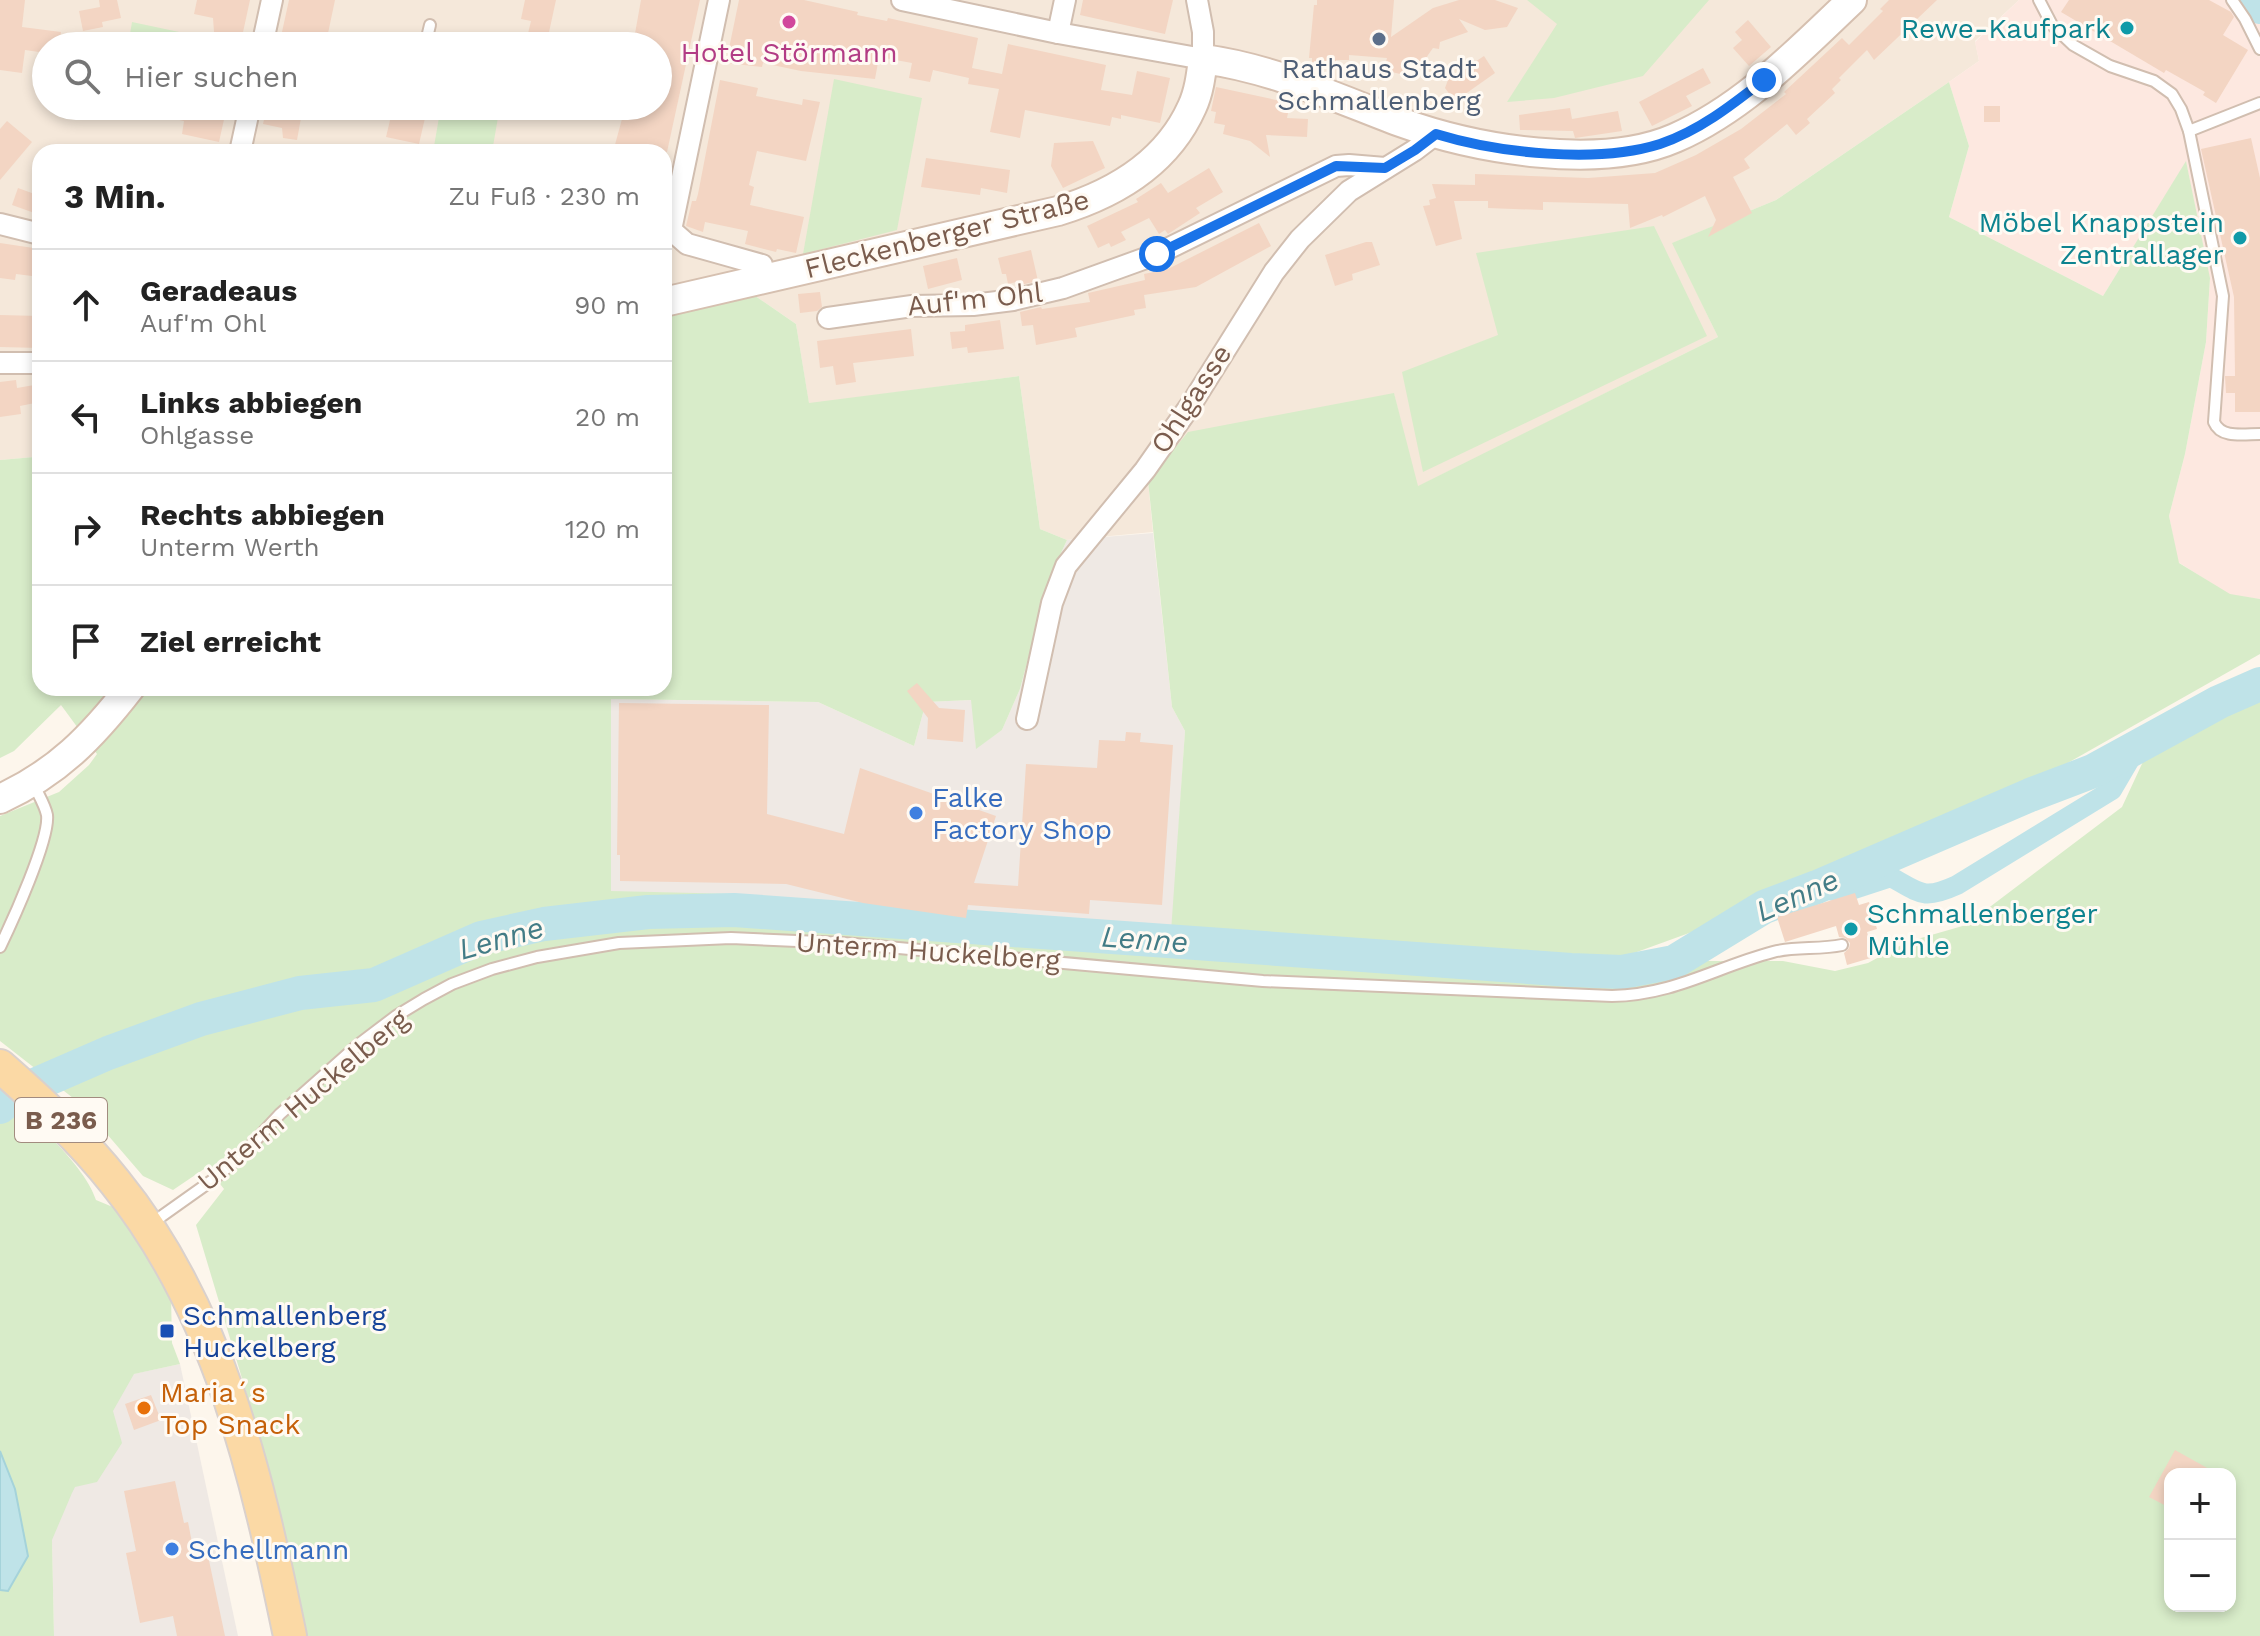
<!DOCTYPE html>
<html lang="de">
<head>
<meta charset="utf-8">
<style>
	:root { --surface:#fff; --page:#f6f6f6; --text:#222; --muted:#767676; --line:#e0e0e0 }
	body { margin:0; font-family:"Work Sans",sans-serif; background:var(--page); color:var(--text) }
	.controls { position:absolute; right:24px; bottom:24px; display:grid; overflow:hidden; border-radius:16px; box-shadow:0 4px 12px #0003 }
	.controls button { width:72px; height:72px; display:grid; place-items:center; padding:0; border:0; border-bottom:2px solid var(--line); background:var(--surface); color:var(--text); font:40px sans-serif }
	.stop { position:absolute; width:24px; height:24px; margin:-18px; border:6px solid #1a73e8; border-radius:50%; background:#fff }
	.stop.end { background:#1a73e8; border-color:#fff; box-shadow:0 2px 8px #0008 }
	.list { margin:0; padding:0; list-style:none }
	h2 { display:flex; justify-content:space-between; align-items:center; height:104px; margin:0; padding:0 32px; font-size:34px }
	h2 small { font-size:26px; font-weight:400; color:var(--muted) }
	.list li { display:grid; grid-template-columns:52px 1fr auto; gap:24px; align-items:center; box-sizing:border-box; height:112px; padding:0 32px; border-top:2px solid var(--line) }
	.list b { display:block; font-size:30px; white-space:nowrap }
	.list p { margin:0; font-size:26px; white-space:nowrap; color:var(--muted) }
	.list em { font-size:26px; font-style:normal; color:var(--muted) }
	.icon { flex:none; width:44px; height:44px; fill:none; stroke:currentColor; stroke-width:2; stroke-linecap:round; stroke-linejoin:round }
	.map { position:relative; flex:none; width:2260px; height:1636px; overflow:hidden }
	.search { position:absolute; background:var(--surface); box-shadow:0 4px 12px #0003; left:32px; top:32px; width:640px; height:88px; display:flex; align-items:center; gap:20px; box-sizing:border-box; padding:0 28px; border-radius:44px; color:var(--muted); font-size:30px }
	.panel { position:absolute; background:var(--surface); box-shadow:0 4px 12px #0003; left:32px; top:144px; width:640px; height:552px; border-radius:24px }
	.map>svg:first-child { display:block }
	.residential { fill:#f5e8da; fill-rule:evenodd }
	.commercial { fill:#fde8e0 }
	.industrial { fill:#efe9e4 }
	.green { fill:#d8ecc9; fill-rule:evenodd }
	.water { fill:#bfe3e8; stroke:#a5d3da; stroke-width:2 }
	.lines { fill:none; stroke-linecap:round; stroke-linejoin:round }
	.canal { stroke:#bfe3e8; stroke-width:20 }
	.river { stroke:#bfe3e8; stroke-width:34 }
	.building { fill:#f3d5c3 }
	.lane-casing { stroke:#d1beb0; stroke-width:14 }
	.street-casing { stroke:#d1beb0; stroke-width:24 }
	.secondary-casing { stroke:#d6c0b0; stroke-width:32 }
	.primary-casing { stroke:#dad1cd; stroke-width:36 }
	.lane { stroke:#fff; stroke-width:10 }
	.street { stroke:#fff; stroke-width:20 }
	.secondary { stroke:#fff; stroke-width:28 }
	.primary { stroke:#fbd9a5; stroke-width:32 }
	.route { stroke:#1a73e8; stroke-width:10 }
	.hotel-dot { fill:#d1479c; stroke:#fffaf3; stroke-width:3 }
	.culture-dot { fill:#0f9aa8; stroke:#fffaf3; stroke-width:3 }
	.service-dot { fill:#5c6f8a; stroke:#fffaf3; stroke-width:3 }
	.shop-dot { fill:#3f7fe0; stroke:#fffaf3; stroke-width:3 }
	.transit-dot { fill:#1a4fb4; stroke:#fffaf3; stroke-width:3 }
	.food-dot { fill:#e8710a; stroke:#fffaf3; stroke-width:3 }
	.labels { text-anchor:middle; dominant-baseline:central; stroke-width:6; stroke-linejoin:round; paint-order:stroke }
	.shield { fill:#fffaf3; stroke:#a28b7f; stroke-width:2 }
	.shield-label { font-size:26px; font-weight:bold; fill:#7a5c4d }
	.culture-label { font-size:28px; fill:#0d838f; stroke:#fffaf3; text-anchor:end }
	.hotel-label { font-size:28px; fill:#b23c85; stroke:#fffaf3 }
	.service-label { font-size:28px; fill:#4e5e75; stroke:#fffaf3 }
	.street-label { font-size:28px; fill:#7a5c4d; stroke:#fffaf3 }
	.shop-label { font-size:28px; fill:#366cbe; stroke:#fffaf3; text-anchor:start }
	.transit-label { font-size:28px; fill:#164399; stroke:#fffaf3; text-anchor:start }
	.food-label { font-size:28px; fill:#c56008; stroke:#fffaf3; text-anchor:start }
	.water-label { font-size:30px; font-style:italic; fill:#437c86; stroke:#fffaf3 }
</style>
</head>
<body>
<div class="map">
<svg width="2260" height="1636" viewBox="0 0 2260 1636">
	<rect width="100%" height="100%" fill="#fdf6ec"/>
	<!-- residential -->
	<path class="residential" d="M0 0H2019L1975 41 1979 61 1949 82 1776 200 1673 243 1718 337 1417 487 1394 394 1148 481 1153 532 1067 540 1040 529 1019 376 809 404 796 324 751 293 664 317V152H40V478L34 457 0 460ZM46 46H658V106H46Z"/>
	<!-- commercial -->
	<polygon class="commercial" points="2019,0 2253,0 2260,7 2260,599 2230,595 2178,562 2169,516 2185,454 2206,342 2210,279 2186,162 2103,296 1949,217 1969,146 1949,82 1979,61 1975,42"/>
	<!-- industrial -->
	<g class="industrial">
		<polygon points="1153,533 1172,707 1185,731 1172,932 968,920 739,894 611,892 610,699 818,702 914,746 926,702 972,700 976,748 1002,730 1020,689 1050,577 1067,540"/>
		<polygon points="180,1364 238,1636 54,1636 51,1493 105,1380"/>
	</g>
	<!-- green -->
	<g class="green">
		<polygon points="1527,0 1709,0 1643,76 1554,98 1507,102 1557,24"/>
		<polygon points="132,22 198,36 196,46 128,46"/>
		<polygon points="834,79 922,98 897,230 803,254"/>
		<path d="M1949 82 1969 146 1949 217 2103 296 2186 161 2210 278 2206 342 2185 454 2169 516 2179 563 2230 594 2260 599V654L1907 854 1612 961H1783L1835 971 1868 963 1907 942 1966 925 2122 807 2159 727 2260 670V1636H305L256 1425 196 1225 224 1189 207 1167 173 1190 143 1176 82 1105 0 1041V816L59 792 89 765 97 754 61 705 14 751 0 758V460L34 457 40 478V688H664V317L751 293 796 324 809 403 1019 376 1040 529 1067 540 1050 577 1020 689 1002 730 976 749 971 700 926 702 914 746 818 702 611 699V891L739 894 968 920 1171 932 1185 731 1172 707 1148 481 1188 432 1394 393 1418 486 1718 337 1672 243 1776 200ZM2170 1474H2230V1606H2170Z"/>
		<polygon points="441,106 500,106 492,152 433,152"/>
		<polygon points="1654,226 1707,336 1423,472 1402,372 1498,335 1476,253"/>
		<path d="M0 1092C28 1114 86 1166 96 1200L120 1210 171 1296 172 1343 180 1364 134 1374 113 1411 122 1443 97 1482 75 1487 72 1493 52 1540 54 1636H0Z"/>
	</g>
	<!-- water -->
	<polygon class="water" points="0,1451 15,1489 28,1556 8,1591 0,1590"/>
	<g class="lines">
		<!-- canal -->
		<path class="canal" d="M1817 887 1842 893 1891 877C1921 894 1924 900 1957 885L2112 790 2136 749"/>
		<!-- river -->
		<g class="river">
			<polyline points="2255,0 2260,7"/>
			<polyline points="0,1107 16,1093 108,1053 201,1019 300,993 374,985 481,938 544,924 648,912 734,910 1571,970 1622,972 1674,962 1764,907 1817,887 2030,795 2093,771 2219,702 2260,684"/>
		</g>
	</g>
	<!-- building -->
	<g class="building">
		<polygon points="0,0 25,0 22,27 61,32 59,46 46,46 46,53 25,50 22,73 0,70"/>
		<polygon points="99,0 117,0 121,18 102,22 103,27 83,31 79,11 100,7"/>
		<polygon points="197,0 250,0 240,46 215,46 217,33 214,32 213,18 194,14"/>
		<polygon points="289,0 335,0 327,38 306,33 305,37 282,32"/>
		<polygon points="525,0 556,0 546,46 525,46 531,21 521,19"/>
		<polygon points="641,0 700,0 667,152 613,152 625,108 641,112 643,106 658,106 658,44 634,39"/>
		<polygon points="739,0 804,0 858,12 857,15 887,21 888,18 978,38 972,68 1002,74 1008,44 1106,65 1101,90 1132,95 1137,71 1170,78 1160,123 1121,115 1121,119 1112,117 1110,126 1025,110 1020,138 990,132 999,89 968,84 969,78 933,70 930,82 909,78 912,63 879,57 875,79 801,71 763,63 762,67 726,63"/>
		<polygon points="1083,0 1173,0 1165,34 1080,15"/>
		<polygon points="1317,0 1394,0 1391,37 1433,8 1459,0 1495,0 1518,8 1507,27 1485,30 1459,19 1468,32 1440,42 1439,49 1433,48 1428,55 1416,78 1384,70 1387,58 1349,55 1349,60 1336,60 1336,68 1312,66 1312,58 1309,58 1314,5 1317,5"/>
		<polygon points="1889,0 1937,0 1874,60 1867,50 1839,78 1841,80 1832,89 1835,93 1807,119 1810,123 1796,135 1787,124 1744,159 1750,168 1733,177 1752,213 1708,237 1716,220 1705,196 1663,217 1662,215 1630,228 1628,204 1543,202 1543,210 1488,208 1488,201 1454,201 1462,239 1436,246 1423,206 1430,205 1429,200 1436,198 1432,184 1475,185 1475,174 1588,178 1655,173 1696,155 1741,129 1786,94 1784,92 1842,38 1849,45 1883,11 1880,9"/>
		<polygon points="2069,0 2209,0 2231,12 2234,17 2223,35 2248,50 2216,103 2203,95 2205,92 2166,70 2164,73 2061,12"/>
		<polygon points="1748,20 1771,47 1749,66 1733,48 1742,40 1735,32"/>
		<polygon points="1484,56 1495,73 1461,97 1451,96 1445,88 1448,80"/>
		<polygon points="1703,68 1711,83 1686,96 1692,106 1652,126 1639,102"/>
		<polygon points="720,80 758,88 756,96 802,105 803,99 820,102 806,161 757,151 749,185 754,187 750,205 804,217 796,253 777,249 776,252 745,244 748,231 705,222 703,232 686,226 692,201 696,201 698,194"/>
		<polygon points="1216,87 1290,103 1287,118 1308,119 1307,137 1266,135 1270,157 1250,141 1223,134 1225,125 1214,123 1216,112 1211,111"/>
		<polygon points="148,106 227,106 219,142 182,134 184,121 147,113"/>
		<polygon points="267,106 292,106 289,115 301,118 297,140 283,138 282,128 263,124"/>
		<rect x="1984" y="106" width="16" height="16"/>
		<polygon points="1570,108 1572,119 1618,111 1622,131 1575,138 1573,131 1520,130 1519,115"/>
		<polygon points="392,112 425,118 419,144 386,137"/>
		<polygon points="7,121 32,142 0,180 0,129"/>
		<polygon points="2251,138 2260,178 2260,412 2235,412 2235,393 2226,393 2225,376 2235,376 2234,297 2201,149"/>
		<polygon points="1093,141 1105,168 1063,188 1051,166 1054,143"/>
		<polygon points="926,158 1010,170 1007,193 981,188 980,195 921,187"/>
		<polygon points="1209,168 1223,192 1196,208 1200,213 1168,234 1165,230 1159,234 1149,218 1121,232 1126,240 1111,247 1109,243 1098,248 1087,226 1138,202 1136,199 1161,183 1168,193"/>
		<polygon points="18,188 40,196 40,215 12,205"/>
		<polygon points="1259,223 1271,246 1196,287 1144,295 1146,308 1134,310 1135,315 1075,328 1077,337 1036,345 1033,325 1022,326 1020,312 1041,307 1042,309 1090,302 1088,293 1145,280 1144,274 1168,269"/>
		<polygon points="1366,242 1372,242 1380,265 1352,274 1353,280 1335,286 1325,255"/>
		<polygon points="0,243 40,249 40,277 16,274 15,280 0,278"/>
		<polygon points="1031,250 1038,281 1016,286 1016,282 1008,284 1006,274 1002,274 998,258"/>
		<polygon points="957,258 962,280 928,289 923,266"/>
		<polygon points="820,292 822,307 817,311 800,313 798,294"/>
		<polygon points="0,315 40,316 40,348 0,347"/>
		<polygon points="1000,320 1004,349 968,353 967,347 952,349 950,332 965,331 965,325"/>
		<polygon points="911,329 914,356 853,363 856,382 836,385 833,366 820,368 817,341"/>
		<polygon points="16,380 17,388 40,384 40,402 20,406 21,414 0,417 0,382"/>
		<polygon points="917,683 939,708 965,710 963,742 927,739 928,718 907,691"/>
		<polygon points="619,703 769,705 767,814 844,834 860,768 996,816 974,883 1018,886 1026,764 1097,768 1099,740 1125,741 1126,732 1141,733 1140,742 1173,745 1162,905 1090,900 1089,914 968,905 966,918 863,903 786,884 620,881 620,855 617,855"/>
		<polygon points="1855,893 1859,905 1869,902 1877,929 1867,932 1874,957 1847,965 1844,953 1849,948 1850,943 1845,938 1839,937 1836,926 1785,942 1777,917"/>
		<polygon points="151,1395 161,1420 134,1430 125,1404"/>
		<polygon points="2175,1450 2218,1474 2170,1474 2170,1508 2149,1497"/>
		<polygon points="175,1481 184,1523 188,1522 194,1553 207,1551 225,1636 177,1636 173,1616 140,1623 126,1553 136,1551 124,1491"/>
	</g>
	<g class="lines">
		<!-- lane casing -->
		<g class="lane-casing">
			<g id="lane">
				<path d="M2039 0 2052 25 2073 45 2110 66 2154 81 2172 94 2181 109 2189 131 2223 296 2214 422C2221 439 2244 434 2260 434"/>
				<polyline points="2232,0 2245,19 2260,49"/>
				<polyline points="263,41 287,46"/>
				<polyline points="425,46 430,25"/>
				<polyline points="2189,131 2260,103"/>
				<path d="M0 947C12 922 50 839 47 815 45 805 38 794 34 785"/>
				<path d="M152 1223 214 1179 243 1154 280 1114 359 1044 396 1016 424 999 452 984 492 969 537 957 619 943 731 938 843 943 1263 981 1612 996C1674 995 1716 967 1773 952 1795 946 1819 950 1842 945"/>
			</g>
		</g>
		<!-- street casing -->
		<g class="street-casing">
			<g id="street">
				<polyline points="902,0 1058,33 1203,59 1203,32 1197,0"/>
				<polyline points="1058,33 1065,0"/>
				<polyline points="262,46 272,0"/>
				<polyline points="240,152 250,106"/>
				<polyline points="0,224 40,234"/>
				<polyline points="664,228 671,230 687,244 762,265 765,278"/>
				<polyline points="671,230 719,0"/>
				<polyline points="828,318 912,306 973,305 1013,300 1063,288 1157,254 1336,166 1349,165 1385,168"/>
				<polyline points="0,363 40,363"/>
				<polyline points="1027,719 1052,603 1066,566 1145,470 1192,403 1274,272 1300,239 1349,191 1415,150 1436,134"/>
			</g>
		</g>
		<!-- secondary casing -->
		<g class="secondary-casing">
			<g id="secondary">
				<path d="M664 302 1058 211C1114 194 1167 163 1192 107 1199 92 1201 75 1203 59 1272 68 1336 98 1400 122 1475 149 1599 171 1675 138 1744 108 1798 51 1852 0"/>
				<path d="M0 799C57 773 92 737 130 688"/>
			</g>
		</g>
		<!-- primary casing -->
		<g class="primary-casing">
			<path id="primary" d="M0 1066C41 1102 81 1139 115 1182 220 1311 257 1477 290 1636"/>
		</g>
		<!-- lane -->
		<use href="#lane" class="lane"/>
		<!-- street -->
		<use href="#street" class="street"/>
		<!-- secondary -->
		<use href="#secondary" class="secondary"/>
		<!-- primary -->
		<use href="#primary" class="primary"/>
	</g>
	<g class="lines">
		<!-- route -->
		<path class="route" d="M1157 254 1336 166 1385 168 1415 150 1436 134C1498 153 1597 164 1660 144 1699 131 1732 105 1764 80"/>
	</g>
	<!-- markers -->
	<circle class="hotel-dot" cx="789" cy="22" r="8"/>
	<g class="culture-dot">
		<circle cx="2127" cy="28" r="8"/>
		<circle cx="2240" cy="238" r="8"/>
		<circle cx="1851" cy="929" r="8"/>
	</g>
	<circle class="service-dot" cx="1379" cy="39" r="8"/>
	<g class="shop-dot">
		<circle cx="916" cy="813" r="8"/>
		<circle cx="172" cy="1549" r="8"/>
	</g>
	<rect class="transit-dot" x="159" y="1323" width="16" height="16" rx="4"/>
	<circle class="food-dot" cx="144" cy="1408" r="8"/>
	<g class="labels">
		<!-- shield labels -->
		<rect class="shield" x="15" y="1098" width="92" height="44" rx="6"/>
		<g class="shield-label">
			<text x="61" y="1120">B 236</text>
		</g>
		<!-- culture labels -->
		<g class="culture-label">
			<text x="2111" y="28">Rewe-Kaufpark</text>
			<text x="2224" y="222">Möbel Knappstein<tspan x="2224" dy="32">Zentrallager</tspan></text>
			<text x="1867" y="913" text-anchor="start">Schmallenberger<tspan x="1867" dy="32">Mühle</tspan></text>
		</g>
		<!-- hotel labels -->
		<g class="hotel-label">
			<text x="789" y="52">Hotel Störmann</text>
		</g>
		<!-- service labels -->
		<g class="service-label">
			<text x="1379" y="68">Rathaus Stadt<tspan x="1379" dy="32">Schmallenberg</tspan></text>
		</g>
		<!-- street labels -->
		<g class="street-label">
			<text transform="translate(947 234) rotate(-14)">Fleckenberger Straße</text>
			<text transform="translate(975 299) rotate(-6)">Auf'm Ohl</text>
			<text transform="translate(1191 399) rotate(-57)">Ohlgasse</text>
			<text transform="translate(928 951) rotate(4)">Unterm Huckelberg</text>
			<text transform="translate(303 1100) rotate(-40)">Unterm Huckelberg</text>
		</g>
		<!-- shop labels -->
		<g class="shop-label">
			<text x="932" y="797">Falke<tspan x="932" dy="32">Factory Shop</tspan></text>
			<text x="188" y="1549">Schellmann</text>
		</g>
		<!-- transit labels -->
		<g class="transit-label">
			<text x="183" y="1315">Schmallenberg<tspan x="183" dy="32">Huckelberg</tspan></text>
		</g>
		<!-- food labels -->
		<g class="food-label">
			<text x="160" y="1392">Maria´s<tspan x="160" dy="32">Top Snack</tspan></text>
		</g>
		<!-- water labels -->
		<g class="water-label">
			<text transform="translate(1797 895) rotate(-24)">Lenne</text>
			<text transform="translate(501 938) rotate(-16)">Lenne</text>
			<text transform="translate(1145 939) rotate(4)">Lenne</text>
		</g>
	</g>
</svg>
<div class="controls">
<button>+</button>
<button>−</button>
</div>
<div class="stop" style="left:1157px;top:254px"></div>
<div class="stop end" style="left:1764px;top:80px"></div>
<div class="search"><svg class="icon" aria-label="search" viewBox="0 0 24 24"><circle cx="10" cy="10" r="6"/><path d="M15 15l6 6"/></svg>Hier suchen</div>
<section class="panel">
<h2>3 Min.<small>Zu Fuß · 230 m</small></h2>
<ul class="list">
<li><svg class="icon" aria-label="ahead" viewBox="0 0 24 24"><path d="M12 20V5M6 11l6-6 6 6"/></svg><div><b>Geradeaus</b><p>Auf'm Ohl</p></div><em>90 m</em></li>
<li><svg class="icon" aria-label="left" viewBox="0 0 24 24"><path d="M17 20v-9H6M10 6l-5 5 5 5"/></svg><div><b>Links abbiegen</b><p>Ohlgasse</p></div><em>20 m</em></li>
<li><svg class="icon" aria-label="right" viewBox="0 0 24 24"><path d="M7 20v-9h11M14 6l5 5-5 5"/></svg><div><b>Rechts abbiegen</b><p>Unterm Werth</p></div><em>120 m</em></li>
<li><svg class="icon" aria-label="arrive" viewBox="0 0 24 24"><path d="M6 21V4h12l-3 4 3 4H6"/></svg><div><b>Ziel erreicht</b></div></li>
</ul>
</section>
</div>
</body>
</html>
